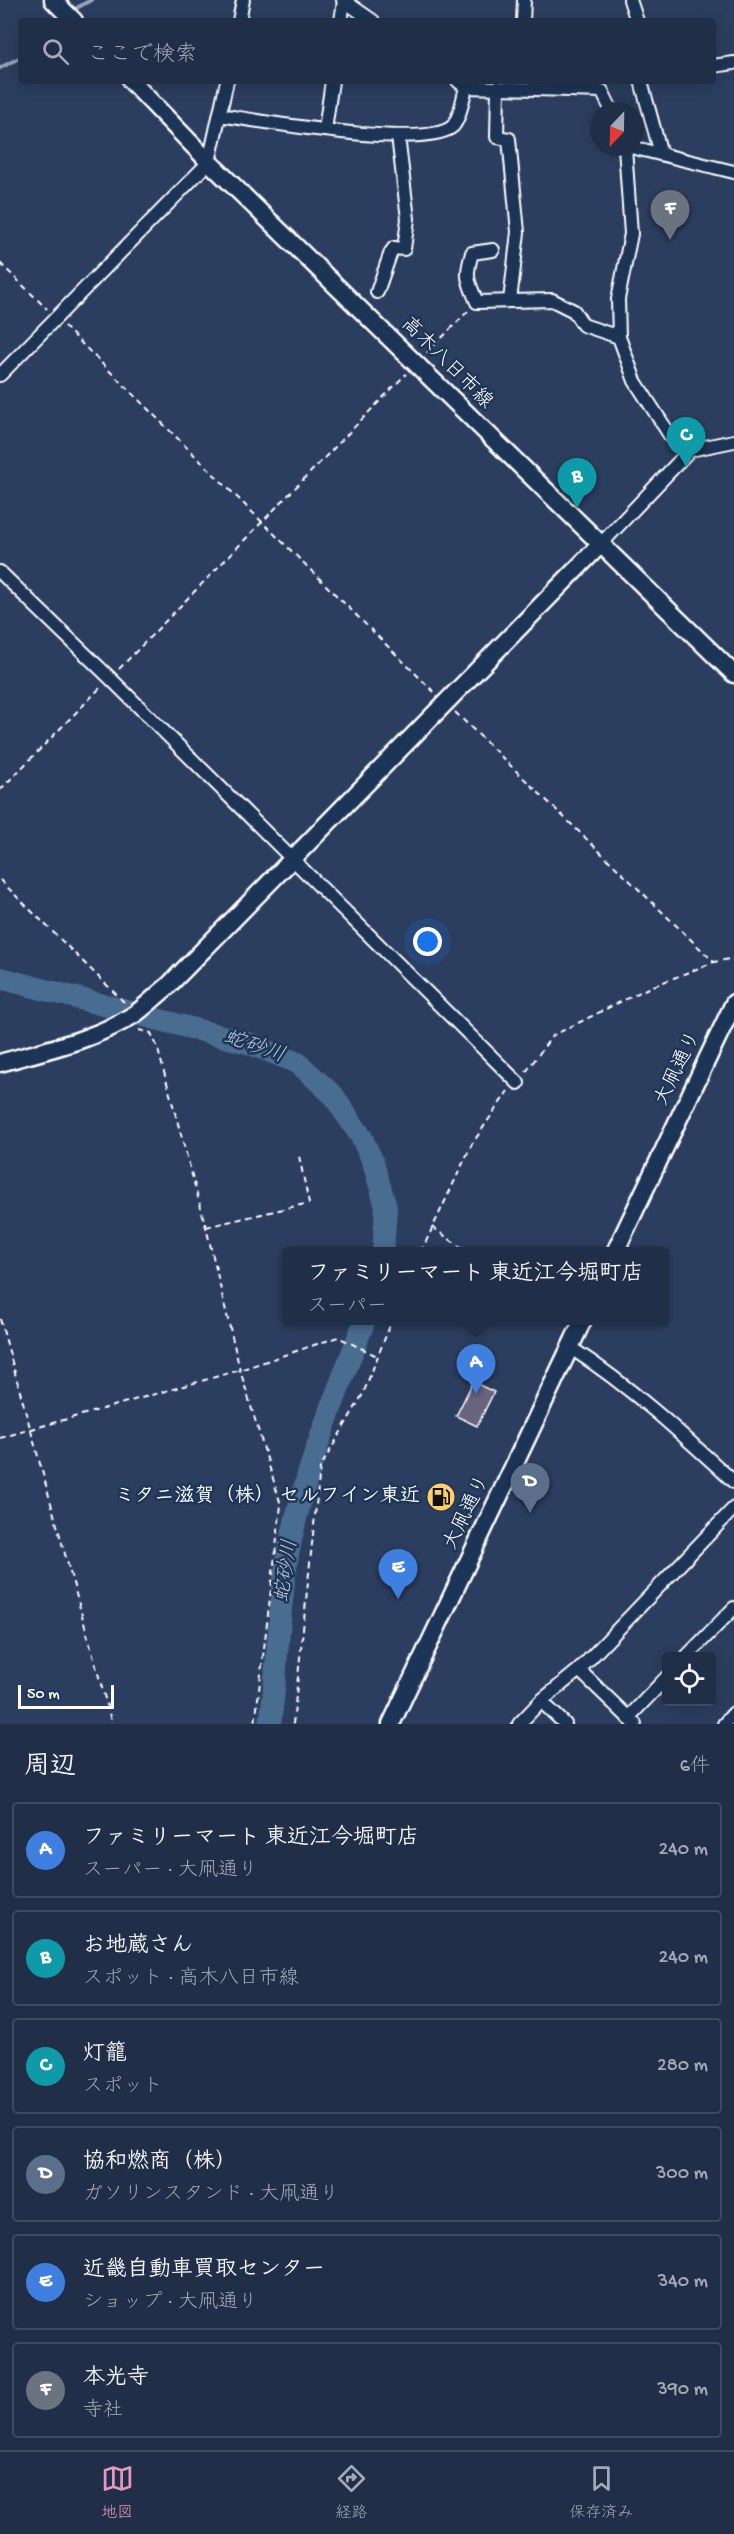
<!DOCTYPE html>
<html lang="ja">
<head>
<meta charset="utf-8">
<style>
	:root { --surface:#212e47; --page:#2d3a52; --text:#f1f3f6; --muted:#a2a8b4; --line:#3e4a60; --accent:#e797bd }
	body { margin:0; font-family:"Gochi Hand","Klee One",sans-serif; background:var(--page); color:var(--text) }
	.controls { position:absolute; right:18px; bottom:18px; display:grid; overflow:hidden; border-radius:6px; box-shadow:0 3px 15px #0003 }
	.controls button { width:54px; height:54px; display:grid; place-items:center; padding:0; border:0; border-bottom:2px solid var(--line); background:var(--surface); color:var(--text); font:30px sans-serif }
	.compass { position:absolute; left:590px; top:102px; width:54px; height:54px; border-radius:50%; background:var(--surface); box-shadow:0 3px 15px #0003; rotate:202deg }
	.scale { position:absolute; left:18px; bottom:15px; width:96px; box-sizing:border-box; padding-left:6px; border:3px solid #fff; border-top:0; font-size:16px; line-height:21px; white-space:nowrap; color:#fff; -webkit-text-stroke:4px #1d3557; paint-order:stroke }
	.you { position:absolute; left:428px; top:942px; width:21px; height:21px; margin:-15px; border:4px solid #fff; border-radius:50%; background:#1a73e8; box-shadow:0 0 0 9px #1a73e833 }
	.badge { display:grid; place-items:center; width:39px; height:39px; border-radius:50%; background:var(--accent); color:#fff; font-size:20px; font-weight:700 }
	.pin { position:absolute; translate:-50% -50px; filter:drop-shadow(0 2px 3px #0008) }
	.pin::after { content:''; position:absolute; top:32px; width:21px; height:18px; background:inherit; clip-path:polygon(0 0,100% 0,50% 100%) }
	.popup { position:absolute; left:282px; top:1247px; width:387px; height:78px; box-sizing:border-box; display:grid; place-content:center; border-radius:6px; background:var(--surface); filter:drop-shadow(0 2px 4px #0005); font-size:20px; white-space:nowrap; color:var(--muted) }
	.popup b { font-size:22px; color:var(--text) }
	.popup::after { content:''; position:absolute; left:50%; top:100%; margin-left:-12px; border:12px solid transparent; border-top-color:var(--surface) }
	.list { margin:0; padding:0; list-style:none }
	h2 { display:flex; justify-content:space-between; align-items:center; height:78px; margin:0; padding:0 24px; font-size:26px }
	h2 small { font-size:20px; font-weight:400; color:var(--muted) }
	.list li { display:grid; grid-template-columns:39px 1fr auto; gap:18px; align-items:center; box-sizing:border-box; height:96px; margin:0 12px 12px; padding:0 12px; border:2px solid var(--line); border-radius:6px }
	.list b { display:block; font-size:22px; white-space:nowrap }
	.list p { margin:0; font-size:20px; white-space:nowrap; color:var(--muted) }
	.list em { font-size:20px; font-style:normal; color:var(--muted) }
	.icon { flex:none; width:33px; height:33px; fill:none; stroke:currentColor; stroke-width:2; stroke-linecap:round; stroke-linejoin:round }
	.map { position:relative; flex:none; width:734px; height:1724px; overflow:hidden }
	.search { position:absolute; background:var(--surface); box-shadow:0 3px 15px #0003; left:18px; right:18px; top:18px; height:66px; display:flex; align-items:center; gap:15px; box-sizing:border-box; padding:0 21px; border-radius:6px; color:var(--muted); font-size:22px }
	.sheet { height:726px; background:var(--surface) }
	nav { display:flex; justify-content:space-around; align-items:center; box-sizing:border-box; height:84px; border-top:2px solid var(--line); background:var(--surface); font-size:16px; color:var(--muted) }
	nav a { display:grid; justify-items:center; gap:3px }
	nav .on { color:var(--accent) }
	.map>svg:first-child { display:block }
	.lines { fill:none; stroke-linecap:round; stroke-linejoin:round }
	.stream { stroke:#92a7bd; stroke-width:4 }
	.river { stroke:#4a6c91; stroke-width:22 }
	.building { fill:#68637f; stroke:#fff; stroke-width:1.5 }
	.street-casing { stroke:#fff; stroke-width:16 }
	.secondary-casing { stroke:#fff; stroke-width:21 }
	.path { stroke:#fff; stroke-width:2; stroke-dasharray:6 4.5; stroke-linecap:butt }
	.street { stroke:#1d3557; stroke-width:12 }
	.secondary { stroke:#1d3557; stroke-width:16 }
	.labels { text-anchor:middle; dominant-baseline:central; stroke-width:5; stroke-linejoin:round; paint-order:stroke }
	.street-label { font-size:20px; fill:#fff; stroke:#1d3557 }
	.poi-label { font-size:20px; font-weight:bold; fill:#fff; stroke:#1d3557; text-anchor:end }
	.water-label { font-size:21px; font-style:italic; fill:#b7c4d3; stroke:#1d3557 }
</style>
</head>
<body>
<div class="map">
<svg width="734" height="1724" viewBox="0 0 734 1724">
	<rect width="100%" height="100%" fill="#2c3e5f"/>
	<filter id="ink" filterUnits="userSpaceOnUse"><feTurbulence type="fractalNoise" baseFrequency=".0167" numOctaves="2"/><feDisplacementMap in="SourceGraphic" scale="12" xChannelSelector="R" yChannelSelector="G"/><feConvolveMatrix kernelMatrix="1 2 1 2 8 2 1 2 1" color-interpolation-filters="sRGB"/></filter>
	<g filter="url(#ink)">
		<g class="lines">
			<!-- stream -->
			<g class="stream">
				<polyline points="73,10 91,0"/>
				<polyline points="0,68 21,57"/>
			</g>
			<!-- river -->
			<g class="river">
				<polyline points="0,978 248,1043 298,1063 333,1095 362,1138 373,1162 386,1207 383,1252"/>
				<path d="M270 1724C278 1668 278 1611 288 1555 303 1474 335 1397 365 1320"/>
			</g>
		</g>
		<!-- building -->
		<polygon class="building" points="473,1382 494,1392 477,1426 456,1416"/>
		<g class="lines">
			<!-- street casing -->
			<g class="street-casing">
				<g id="street">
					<polyline points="343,0 373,21"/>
					<polyline points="630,0 637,21"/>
					<polyline points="239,21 243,0"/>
					<polyline points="341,21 344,1"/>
					<polyline points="523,21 524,0"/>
					<polyline points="713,66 734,63"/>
					<polyline points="458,81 466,87 602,91 612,111"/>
					<polyline points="641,81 661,154"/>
					<polyline points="498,87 497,137 509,139 518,232 510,301"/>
					<path d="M220 115C260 121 427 151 453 126 460 118 463 98 466 87"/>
					<polyline points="325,130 332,81"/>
					<polyline points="625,147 631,234 618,299 619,337 635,381 673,440 690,450"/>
					<polyline points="631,147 734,172"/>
					<path d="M493 250 472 253C465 277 467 279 477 302L552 300 574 311 583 325 619 337"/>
					<polyline points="377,292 391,252 394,248 404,249 408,219 398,136"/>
					<polyline points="0,375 209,162 227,81"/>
					<polyline points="600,545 690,450 734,441"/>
					<polyline points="0,572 110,678 518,1083"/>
					<path d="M571 1348C630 1386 682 1434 734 1482"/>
					<polyline points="687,1656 734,1608"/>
					<polyline points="579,1670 635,1724"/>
					<polyline points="541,1701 565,1724"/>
					<polyline points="628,1718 666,1678"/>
					<polyline points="519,1724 541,1701 579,1670 734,1508"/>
					<polyline points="724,1724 734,1713"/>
				</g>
			</g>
			<!-- secondary casing -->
			<g class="secondary-casing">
				<g id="secondary">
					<polyline points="53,0 74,21"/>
					<polyline points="131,81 209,162 734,674"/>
					<path d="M0 1063C45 1050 95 1040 135 1014 146 1006 156 996 167 987L600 545"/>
					<polyline points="615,1252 734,1003"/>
					<polyline points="391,1724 583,1320"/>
				</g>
			</g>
			<!-- path -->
			<g class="path">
				<polyline points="0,263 47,309"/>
				<polyline points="64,326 435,693"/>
				<polyline points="427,353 469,310"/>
				<polyline points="119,669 406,374"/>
				<polyline points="455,712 714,962"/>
				<polyline points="0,790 102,686"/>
				<polyline points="0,880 124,1002"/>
				<polyline points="139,1030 151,1033 157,1046 206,1227 240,1370 281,1505 255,1724"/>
				<polyline points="526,1072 552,1036 646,989 714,962 734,958"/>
				<polyline points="206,1227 309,1203 299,1156"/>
				<polyline points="432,1227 468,1252"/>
				<polyline points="421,1252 472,1144 508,1091"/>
				<polyline points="0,1319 112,1724"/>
				<polyline points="0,1438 240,1370 338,1337 377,1356"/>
				<polyline points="293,1724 320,1468 363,1394 392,1320"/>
			</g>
			<!-- street -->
			<use href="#street" class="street"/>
			<!-- secondary -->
			<use href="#secondary" class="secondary"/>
		</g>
	</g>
	<!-- icons -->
	<defs>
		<g id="fuel-disc" transform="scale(1.5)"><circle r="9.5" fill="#ffd166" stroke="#1d3557"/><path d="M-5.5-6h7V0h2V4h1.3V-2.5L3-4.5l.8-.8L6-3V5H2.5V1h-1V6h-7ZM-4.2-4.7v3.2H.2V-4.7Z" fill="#111"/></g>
	</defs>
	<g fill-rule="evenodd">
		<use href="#fuel-disc" x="441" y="1497"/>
	</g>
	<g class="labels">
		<!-- street labels -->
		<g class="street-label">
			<text transform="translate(446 364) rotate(45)">高木八日市線</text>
			<text transform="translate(679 1069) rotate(-64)">大凧通り</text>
			<text transform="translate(468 1513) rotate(-64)">大凧通り</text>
		</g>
		<!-- poi labels -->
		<g class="poi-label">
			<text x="420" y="1497">ミタニ滋賀（株） セルフイン東近</text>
		</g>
		<!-- water labels -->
		<g class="water-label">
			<text transform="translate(254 1048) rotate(19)">蛇砂川</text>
			<text transform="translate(288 1571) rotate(-82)">蛇砂川</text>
		</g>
	</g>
</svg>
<div class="controls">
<button><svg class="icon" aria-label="locate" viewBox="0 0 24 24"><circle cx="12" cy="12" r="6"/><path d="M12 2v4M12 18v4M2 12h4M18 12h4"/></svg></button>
</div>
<svg class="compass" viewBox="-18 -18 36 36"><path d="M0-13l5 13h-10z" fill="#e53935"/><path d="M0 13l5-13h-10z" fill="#a2a8b4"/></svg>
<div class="scale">50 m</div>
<div class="you"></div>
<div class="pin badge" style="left:476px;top:1394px;background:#3f7fe0">A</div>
<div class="popup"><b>ファミリーマート 東近江今堀町店</b>スーパー</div>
<div class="pin badge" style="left:577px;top:508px;background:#0f9aa8">B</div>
<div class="pin badge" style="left:686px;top:467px;background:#0f9aa8">C</div>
<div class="pin badge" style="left:530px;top:1513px;background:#5c6f8a">D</div>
<div class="pin badge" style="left:398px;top:1599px;background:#3f7fe0">E</div>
<div class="pin badge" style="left:670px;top:240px;background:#6b7280">F</div>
<div class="search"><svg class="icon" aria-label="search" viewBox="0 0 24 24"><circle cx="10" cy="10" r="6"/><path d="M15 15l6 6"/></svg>ここで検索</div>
</div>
<section class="sheet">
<h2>周辺<small>6件</small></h2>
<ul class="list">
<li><span class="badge" style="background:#3f7fe0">A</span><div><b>ファミリーマート 東近江今堀町店</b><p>スーパー · 大凧通り</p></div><em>240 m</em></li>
<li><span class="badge" style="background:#0f9aa8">B</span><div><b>お地蔵さん</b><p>スポット · 高木八日市線</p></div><em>240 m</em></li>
<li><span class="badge" style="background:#0f9aa8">C</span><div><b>灯籠</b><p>スポット</p></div><em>280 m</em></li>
<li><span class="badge" style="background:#5c6f8a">D</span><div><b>協和燃商（株）</b><p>ガソリンスタンド · 大凧通り</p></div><em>300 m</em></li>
<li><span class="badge" style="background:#3f7fe0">E</span><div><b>近畿自動車買取センター</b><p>ショップ · 大凧通り</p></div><em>340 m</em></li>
<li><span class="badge" style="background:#6b7280">F</span><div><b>本光寺</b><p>寺社</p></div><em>390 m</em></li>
</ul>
</section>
<nav>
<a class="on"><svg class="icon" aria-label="map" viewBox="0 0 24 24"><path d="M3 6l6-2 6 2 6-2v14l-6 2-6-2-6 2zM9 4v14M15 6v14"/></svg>地図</a>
<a><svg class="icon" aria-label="directions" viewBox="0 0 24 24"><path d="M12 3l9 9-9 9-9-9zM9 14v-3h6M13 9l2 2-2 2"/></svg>経路</a>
<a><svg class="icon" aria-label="saved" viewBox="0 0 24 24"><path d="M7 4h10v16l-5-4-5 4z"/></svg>保存済み</a>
</nav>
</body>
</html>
